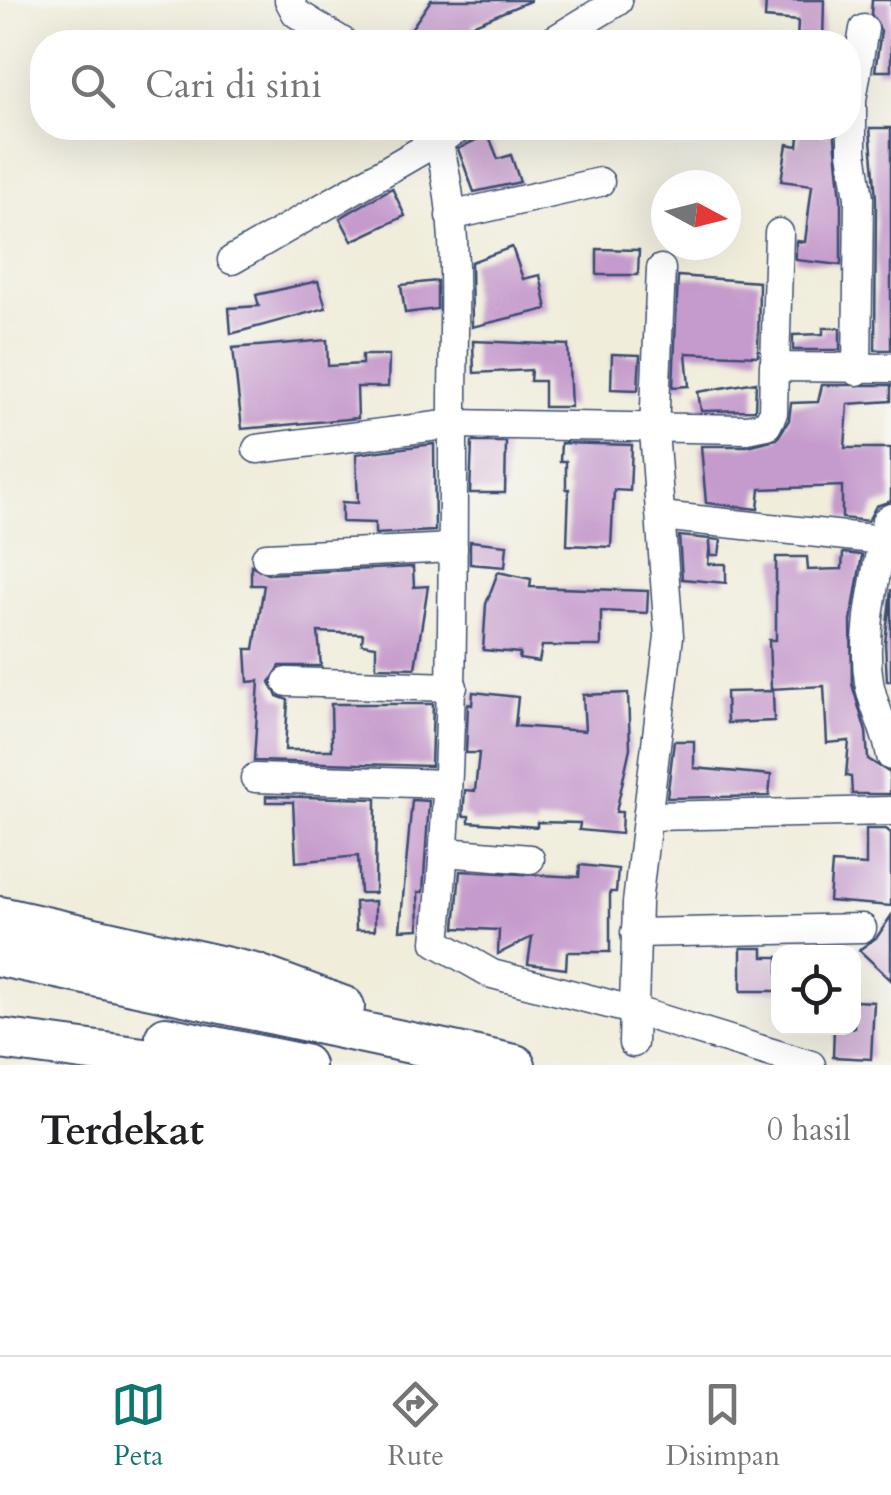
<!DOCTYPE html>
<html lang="id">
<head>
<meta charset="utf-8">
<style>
	:root { --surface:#fff; --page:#f6f6f6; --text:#202124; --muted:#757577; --line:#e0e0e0; --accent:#0f766e }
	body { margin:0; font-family:Cardo,serif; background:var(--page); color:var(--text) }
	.controls { position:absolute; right:30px; bottom:30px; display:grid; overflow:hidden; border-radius:20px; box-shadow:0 10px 40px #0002 }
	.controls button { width:90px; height:90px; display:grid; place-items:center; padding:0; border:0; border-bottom:2px solid var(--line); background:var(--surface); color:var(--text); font:50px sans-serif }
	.compass { position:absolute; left:651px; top:170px; width:90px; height:90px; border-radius:50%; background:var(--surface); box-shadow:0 10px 40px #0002; rotate:97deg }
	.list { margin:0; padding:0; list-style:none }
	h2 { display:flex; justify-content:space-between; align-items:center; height:130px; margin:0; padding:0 40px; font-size:42px }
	h2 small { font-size:32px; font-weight:400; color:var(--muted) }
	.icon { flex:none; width:55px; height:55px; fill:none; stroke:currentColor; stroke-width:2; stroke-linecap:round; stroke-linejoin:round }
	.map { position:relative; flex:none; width:891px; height:1065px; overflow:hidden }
	.search { position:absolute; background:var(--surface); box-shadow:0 10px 40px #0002; left:30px; right:30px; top:30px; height:110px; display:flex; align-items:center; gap:25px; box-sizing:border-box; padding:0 35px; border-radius:40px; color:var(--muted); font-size:38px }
	.sheet { height:290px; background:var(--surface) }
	nav { display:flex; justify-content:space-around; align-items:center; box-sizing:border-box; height:140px; border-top:2px solid var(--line); background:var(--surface); font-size:28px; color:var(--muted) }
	nav a { display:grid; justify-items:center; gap:5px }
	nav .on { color:var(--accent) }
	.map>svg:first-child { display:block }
	.building { fill:#c59acc }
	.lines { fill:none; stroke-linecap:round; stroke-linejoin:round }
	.minor-casing { stroke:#3b4c71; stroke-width:31 }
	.highway-casing { stroke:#3b4c71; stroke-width:44 }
	.minor { stroke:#fff; stroke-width:28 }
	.highway { stroke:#fff; stroke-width:40 }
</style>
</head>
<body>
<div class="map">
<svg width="891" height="1065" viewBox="0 0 891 1065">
	<rect width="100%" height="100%" fill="#f6f6f2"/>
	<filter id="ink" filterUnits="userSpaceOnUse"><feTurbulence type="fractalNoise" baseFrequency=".01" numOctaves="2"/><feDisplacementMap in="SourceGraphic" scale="20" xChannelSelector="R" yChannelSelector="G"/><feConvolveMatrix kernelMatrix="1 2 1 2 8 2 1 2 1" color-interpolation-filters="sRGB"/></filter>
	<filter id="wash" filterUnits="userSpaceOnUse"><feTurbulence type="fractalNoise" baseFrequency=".0048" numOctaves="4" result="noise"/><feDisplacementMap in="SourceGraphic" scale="40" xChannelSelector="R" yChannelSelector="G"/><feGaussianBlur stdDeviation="2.25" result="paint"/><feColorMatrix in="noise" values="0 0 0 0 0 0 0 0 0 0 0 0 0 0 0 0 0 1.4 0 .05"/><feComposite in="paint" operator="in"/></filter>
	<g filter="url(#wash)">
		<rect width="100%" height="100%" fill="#f0eddb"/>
		<g id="blocks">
			<!-- building -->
			<g class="building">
				<polygon points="431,0 530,0 530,1 472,25 483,42 402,42"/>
				<polygon points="766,0 824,0 823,42 797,42 798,21 765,18"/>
				<polygon points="872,0 891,0 891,71 875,71 881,31 871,14"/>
				<polygon points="800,128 834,128 841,199 841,265 796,260 796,241 805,242 812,185 781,181 787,144 798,146"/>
				<polygon points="870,128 891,128 891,350 875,350 876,198"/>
				<polygon points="488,134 498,159 511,155 520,182 474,192 458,149"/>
				<polygon points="392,188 405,216 352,241 340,218"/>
				<polygon points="512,247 523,279 540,275 547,309 472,327 471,262"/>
				<polygon points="597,249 639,250 638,275 597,275"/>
				<polygon points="678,276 759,282 758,356 686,353 689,386 673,387"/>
				<polygon points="318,281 326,308 231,334 229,308 259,306 256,295"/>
				<polygon points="437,281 437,309 405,313 401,285"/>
				<polygon points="823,328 840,328 840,350 793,350 793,335 823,334"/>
				<polygon points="327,340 328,366 362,364 362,355 389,355 388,387 357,387 358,418 242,429 233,348"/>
				<polygon points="473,341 568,345 571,407 544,407 544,381 530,381 531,370 474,373"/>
				<polygon points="612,354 640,355 638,390 611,389"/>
				<polygon points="756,382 755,410 701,411 698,392"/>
				<polygon points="822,385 891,385 891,401 848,404 845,448 891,448 891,501 876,506 868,521 842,518 842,486 760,489 758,509 706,503 701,446 747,446 777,439 789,420 791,403 818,402"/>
				<polygon points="472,442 506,442 505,493 470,493"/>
				<polygon points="561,443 632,445 630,491 614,490 611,547 567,545 569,489 566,489 566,461 560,461"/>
				<polygon points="434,444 435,531 375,534 375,523 342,522 342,502 358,503 356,454"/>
				<polygon points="679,536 721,540 719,555 711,555 710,541 708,564 726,564 726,583 682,579"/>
				<polygon points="470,541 507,545 505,567 470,564"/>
				<polygon points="843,553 862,555 851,621 852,684 866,732 868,759 890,773 890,794 852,794 851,777 846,776 849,741 827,743 824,686 771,689 769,640 776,640 776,557 807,557 808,570 842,569"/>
				<polygon points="251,565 267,574 413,567 414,587 428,586 415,668 376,667 376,646 362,644 363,634 318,632 321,666 280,666 270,682 277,696 288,700 285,750 332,750 331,704 433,704 431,766 254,761 259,681 248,682 246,649 254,649 264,585 251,585"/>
				<polygon points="498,572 531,579 530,587 648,591 647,613 601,611 601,646 542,646 539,662 519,659 520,653 483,650 486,604"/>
				<polygon points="891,589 891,681 887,681 885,643"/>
				<polygon points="773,691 774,721 727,723 726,692"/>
				<polygon points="473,692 518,697 515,726 585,731 583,695 628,693 630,748 616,812 622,812 621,834 579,830 580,823 537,822 537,827 469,822 469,816 463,816 465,790 475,791 479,753 466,753 468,704 472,705"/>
				<polygon points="674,741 694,741 694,768 771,775 769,796 667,798"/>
				<polygon points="266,796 376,799 375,893 360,893 358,856 296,862 293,802 266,802"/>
				<polygon points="412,800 429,801 423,892 418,892 419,929 400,930"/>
				<polygon points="866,829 886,829 891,833 891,906 829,901 832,863 866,865"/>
				<polygon points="580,865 618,869 616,892 610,892 610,952 567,952 566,969 528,964 532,937 498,954 499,930 455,928 460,871 579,877"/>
				<polygon points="375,901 375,930 356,930 355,902"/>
				<polygon points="891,916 891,980 859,950 877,937"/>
				<polygon points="741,948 763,948 763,957 778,957 778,991 741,991"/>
				<polygon points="854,1001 874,1002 871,1059 833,1057 834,1028 854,1028"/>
			</g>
		</g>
	</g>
	<g filter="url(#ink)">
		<use href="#blocks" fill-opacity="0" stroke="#3b4c71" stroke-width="2.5"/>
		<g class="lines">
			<!-- minor casing -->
			<g class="minor-casing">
				<g id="minor">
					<polyline points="289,0 296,13 343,42"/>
					<polyline points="551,42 618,1"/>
					<path d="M434 128C462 214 453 315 453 405 453 585 454 764 436 942L492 974 632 1010 811 1065"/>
					<polyline points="450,216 600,182"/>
					<polyline points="779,233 775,367 891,368"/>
					<polyline points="232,260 460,128"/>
					<polyline points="857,371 859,198 852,152 852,100 864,29"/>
					<polyline points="257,449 453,424 747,429 767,425 773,413 774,365"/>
					<polyline points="661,516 882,540"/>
					<path d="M891 518 886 521C877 573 861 630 869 682 873 707 887 731 891 756"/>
					<polyline points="266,557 453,548"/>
					<polyline points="287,682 453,687"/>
					<polyline points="255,778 447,784"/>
					<polyline points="650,816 891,811"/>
					<polyline points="445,852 530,859"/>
					<polyline points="635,933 862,928"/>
					<polyline points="633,1043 637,903 669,636 654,430 661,269"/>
				</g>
			</g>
			<!-- highway casing -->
			<g class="highway-casing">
				<g id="highway">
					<polyline points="0,917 255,974 344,1007"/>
					<polyline points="0,956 515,1065"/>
					<polyline points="166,1037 304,1065"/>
					<polyline points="0,1039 196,1065"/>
				</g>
			</g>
			<!-- minor -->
			<use href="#minor" class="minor"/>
			<!-- highway -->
			<use href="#highway" class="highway"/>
		</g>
	</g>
</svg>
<div class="controls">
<button><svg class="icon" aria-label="locate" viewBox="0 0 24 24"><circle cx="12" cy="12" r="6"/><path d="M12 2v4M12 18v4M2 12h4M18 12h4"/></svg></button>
</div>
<svg class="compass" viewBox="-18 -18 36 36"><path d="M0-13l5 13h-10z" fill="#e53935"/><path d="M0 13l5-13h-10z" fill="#757577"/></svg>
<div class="search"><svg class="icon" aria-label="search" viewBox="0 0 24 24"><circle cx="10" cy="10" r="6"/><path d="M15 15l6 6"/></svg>Cari di sini</div>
</div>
<section class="sheet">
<h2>Terdekat<small>0 hasil</small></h2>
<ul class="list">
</ul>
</section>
<nav>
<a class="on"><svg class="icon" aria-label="map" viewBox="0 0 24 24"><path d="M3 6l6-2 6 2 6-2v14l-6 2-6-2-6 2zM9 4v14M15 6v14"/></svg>Peta</a>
<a><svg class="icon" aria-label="directions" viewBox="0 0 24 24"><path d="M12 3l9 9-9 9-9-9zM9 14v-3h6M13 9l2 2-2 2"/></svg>Rute</a>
<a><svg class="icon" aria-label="saved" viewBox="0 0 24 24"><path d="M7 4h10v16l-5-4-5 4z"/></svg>Disimpan</a>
</nav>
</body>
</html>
